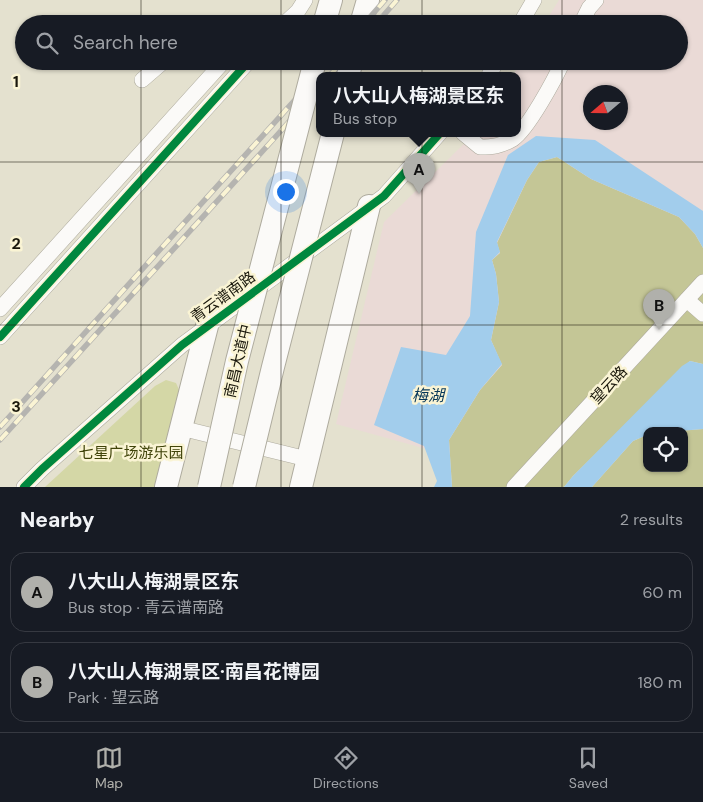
<!DOCTYPE html>
<html lang="en">
<head>
<meta charset="utf-8">
<style>
	:root { --surface:#171b24; --page:#242831; --text:#f1f3f6; --muted:#9ea1a6; --line:#363941; --accent:#b0b0ab }
	body { margin:0; font-family:"DM Sans","Noto Sans SC",sans-serif; background:var(--page); color:var(--text) }
	.controls { position:absolute; right:15px; bottom:15px; display:grid; overflow:hidden; border-radius:10px; box-shadow:0 1px 4px #0004 }
	.controls button { width:45px; height:45px; display:grid; place-items:center; padding:0; border:0; border-bottom:1px solid var(--line); background:var(--surface); color:var(--text); font:25px sans-serif }
	.compass { position:absolute; left:583px; top:85px; width:45px; height:45px; border-radius:50%; background:var(--surface); box-shadow:0 1px 4px #0004; rotate:250deg }
	.you { position:absolute; left:285px; top:191px; width:18px; height:18px; margin:-12px; border:4px solid #fff; border-radius:50%; background:#1a73e8; box-shadow:0 0 0 8px #1a73e833 }
	.badge { display:grid; place-items:center; width:32px; height:32px; border-radius:50%; background:var(--accent); color:#111; font-size:16px; font-weight:700 }
	.pin { position:absolute; translate:-50% -41px; filter:drop-shadow(0 1px 2px #0008) }
	.pin::after { content:''; position:absolute; top:26px; width:18px; height:15px; background:inherit; clip-path:polygon(0 0,100% 0,50% 100%) }
	.popup { position:absolute; left:316px; top:72px; width:205px; height:65px; box-sizing:border-box; display:grid; place-content:center; border-radius:10px; background:var(--surface); filter:drop-shadow(0 1px 4px #0005); font-size:16px; white-space:nowrap; color:var(--muted) }
	.popup b { font-size:19px; color:var(--text) }
	.popup::after { content:''; position:absolute; left:50%; top:100%; margin-left:-10px; border:10px solid transparent; border-top-color:var(--surface) }
	.list { margin:0; padding:0; list-style:none }
	h2 { display:flex; justify-content:space-between; align-items:center; height:65px; margin:0; padding:0 20px; font-size:21px }
	h2 small { font-size:16px; font-weight:400; color:var(--muted) }
	.list li { display:grid; grid-template-columns:32px 1fr auto; gap:15px; align-items:center; box-sizing:border-box; height:80px; margin:0 10px 10px; padding:0 10px; border:1px solid var(--line); border-radius:15px }
	.list b { display:block; font-size:19px; white-space:nowrap }
	.list p { margin:0; font-size:16px; white-space:nowrap; color:var(--muted) }
	.list em { font-size:16px; font-style:normal; color:var(--muted) }
	.icon { flex:none; width:28px; height:28px; fill:none; stroke:currentColor; stroke-width:2; stroke-linecap:round; stroke-linejoin:round }
	.map { position:relative; flex:none; width:703px; height:487px; overflow:hidden }
	.search { position:absolute; background:var(--surface); box-shadow:0 1px 4px #0004; left:15px; right:15px; top:15px; height:55px; display:flex; align-items:center; gap:12px; box-sizing:border-box; padding:0 18px; border-radius:28px; color:var(--muted); font-size:19px }
	.sheet { height:245px; background:var(--surface) }
	nav { display:flex; justify-content:space-around; align-items:center; box-sizing:border-box; height:70px; border-top:1px solid var(--line); background:var(--surface); font-size:14px; color:var(--muted) }
	nav a { display:grid; justify-items:center; gap:2px }
	nav .on { color:var(--accent) }
	.map>svg:first-child { display:block }
	.commercial { fill:#eadad6; fill-rule:evenodd }
	.green { fill:#d4d7a6 }
	.forest { fill:#c4c696 }
	.water { fill:#a2cdec }
	.lines { fill:none; stroke-linecap:round; stroke-linejoin:round }
	.minor-casing { stroke:#aeab9e; stroke-width:16 }
	.highway-casing { stroke:#aeab9e; stroke-width:24 }
	.minor { stroke:#fbfaf8; stroke-width:15 }
	.highway { stroke:#fbfaf8; stroke-width:22 }
	.rail-casing { stroke:#b5b4b0; stroke-width:5.5 }
	.rail { stroke:#faf4d4; stroke-width:4; stroke-dasharray:11; stroke-linecap:butt }
	.highway-bridge-casing { stroke:#aeab9e; stroke-width:24; stroke-linecap:butt }
	.highway-bridge { stroke:#fbfaf8; stroke-width:22 }
	.cycleway-casing { stroke:#faf4d4; stroke-width:11 }
	.cycleway { stroke:#00873e; stroke-width:8 }
	.grid { fill:none; stroke:#1a180c; stroke-width:1; stroke-opacity:0.55 }
	.labels { text-anchor:middle; dominant-baseline:central; stroke-width:5; stroke-linejoin:round; paint-order:stroke }
	.street-label { font-size:15px; fill:#1a180c; stroke:#faf4d4 }
	.park-label { font-size:15px; fill:#40440a; stroke:#faf4d4 }
	.water-label { font-size:16px; font-style:italic; fill:#073859; stroke:#faf4d4 }
	.grid-label { font-size:16px; text-anchor:middle; font-weight:bold; fill:#1a180c; stroke:#faf4d4; stroke-width:5; stroke-linejoin:round; paint-order:stroke }
</style>
</head>
<body>
<div class="map">
<svg width="703" height="487" viewBox="0 0 703 487">
	<rect width="100%" height="100%" fill="#e4e1cf"/>
	<!-- commercial -->
	<path class="commercial" d="M559 0H703V235L488 466 336 424 384 222 475 133H518V75H513L522 61H679V24H544ZM590 92H620V122H590Z"/>
	<!-- green -->
	<polygon class="green" points="166,380 176,383 181,394 157,487 45,487 155,386"/>
	<!-- forest -->
	<g class="forest">
		<polygon points="557,157 591,179 679,217 695,234 703,248 703,364 690,361 573,476 564,487 452,487 449,440 480,390 502,365 491,340 499,302 496,274 492,260 500,253 497,243 527,180 539,162"/>
		<polygon points="703,429 703,487 592,487 633,441 647,435 647,468 684,468 684,431 679,431"/>
	</g>
	<!-- water -->
	<g class="water">
		<polygon points="536,136 595,140 703,211 703,248 695,234 679,217 591,179 557,157 539,162 527,180 497,242 500,252 492,260 496,274 499,302 491,340 502,364 480,390 449,440 452,487 434,487 437,481 424,446 374,425 401,347 446,355 470,316 476,232 508,155"/>
		<polygon points="690,361 703,364 703,429 679,431 647,431 647,435 633,441 592,487 564,487 573,476 682,366"/>
	</g>
	<g class="lines">
		<!-- minor casing -->
		<g class="minor-casing">
			<g id="minor">
				<polyline points="284,24 298,11 305,0"/>
				<polyline points="520,24 534,0"/>
				<polyline points="581,24 589,8 596,0"/>
				<polyline points="489,75 497,61"/>
				<polyline points="142,80 164,61"/>
				<path d="M463 133 480 147C493 147 501 146 513 139 528 129 555 79 563 61"/>
				<polyline points="687,300 703,314"/>
				<polyline points="0,309 224,61"/>
				<polyline points="0,337 249,61"/>
				<polyline points="181,428 307,459"/>
				<polyline points="24,487 42,469 182,345 384,196 440,133"/>
				<polyline points="514,487 703,282"/>
			</g>
		</g>
		<!-- highway casing -->
		<g class="highway-casing">
			<g id="highway">
				<polyline points="324,24 331,0"/>
				<polyline points="361,24 368,0"/>
				<polyline points="348,75 352,61"/>
				<polyline points="166,487 207,326"/>
				<polyline points="301,487 369,206"/>
			</g>
		</g>
		<!-- minor -->
		<use href="#minor" class="minor"/>
		<!-- highway -->
		<use href="#highway" class="highway"/>
		<!-- rail casing -->
		<g class="rail-casing">
			<g id="rail">
				<polyline points="364,24 385,0"/>
				<polyline points="376,24 397,0"/>
				<polyline points="330,75 343,61"/>
				<polyline points="0,427 330,61"/>
				<polyline points="0,440 270,143 320,87"/>
			</g>
		</g>
		<!-- rail -->
		<use href="#rail" class="rail"/>
		<!-- highway-bridge casing -->
		<g class="highway-bridge-casing">
			<g id="highway-bridge">
				<polyline points="209,487 237,361 315,61"/>
				<polyline points="244,487 273,367 333,133"/>
			</g>
		</g>
		<!-- highway-bridge -->
		<use href="#highway-bridge" class="highway-bridge"/>
		<!-- cycleway casing -->
		<g class="cycleway-casing">
			<g id="cycleway">
				<polyline points="0,337 249,61"/>
				<polyline points="24,487 42,469 182,345 384,196 440,133"/>
			</g>
		</g>
		<!-- cycleway -->
		<use href="#cycleway" class="cycleway"/>
	</g>
	<!-- grid -->
	<path class="grid" d="M141 0V24M281 0V24M422 0V24M562 0V24M141 61V487M281 61V487M422 61V487M562 61V487M0 162H703M0 325H703"/>
	<g class="labels">
		<!-- street labels -->
		<g class="street-label">
			<text transform="translate(223 297) rotate(-36)">青云谱南路</text>
			<text transform="translate(238 361) rotate(-77)">南昌大道中</text>
			<text transform="translate(609 385) rotate(-47)">望云路</text>
		</g>
		<!-- park labels -->
		<g class="park-label">
			<text x="131" y="453">七星广场游乐园</text>
		</g>
		<!-- water labels -->
		<g class="water-label">
			<text x="428" y="395">梅湖</text>
		</g>
	</g>
	<g class="grid-label">
		<text x="16" y="87">1</text>
		<text x="16" y="249">2</text>
		<text x="16" y="412">3</text>
	</g>
</svg>
<div class="controls">
<button><svg class="icon" aria-label="locate" viewBox="0 0 24 24"><circle cx="12" cy="12" r="6"/><path d="M12 2v4M12 18v4M2 12h4M18 12h4"/></svg></button>
</div>
<svg class="compass" viewBox="-18 -18 36 36"><path d="M0-13l5 13h-10z" fill="#e53935"/><path d="M0 13l5-13h-10z" fill="#9ea1a6"/></svg>
<div class="you"></div>
<div class="pin badge" style="left:419px;top:194px">A</div>
<div class="popup"><b>八大山人梅湖景区东</b>Bus stop</div>
<div class="pin badge" style="left:659px;top:330px">B</div>
<div class="search"><svg class="icon" aria-label="search" viewBox="0 0 24 24"><circle cx="10" cy="10" r="6"/><path d="M15 15l6 6"/></svg>Search here</div>
</div>
<section class="sheet">
<h2>Nearby<small>2 results</small></h2>
<ul class="list">
<li><span class="badge">A</span><div><b>八大山人梅湖景区东</b><p>Bus stop · 青云谱南路</p></div><em>60 m</em></li>
<li><span class="badge">B</span><div><b>八大山人梅湖景区·南昌花博园</b><p>Park · 望云路</p></div><em>180 m</em></li>
</ul>
</section>
<nav>
<a class="on"><svg class="icon" aria-label="map" viewBox="0 0 24 24"><path d="M3 6l6-2 6 2 6-2v14l-6 2-6-2-6 2zM9 4v14M15 6v14"/></svg>Map</a>
<a><svg class="icon" aria-label="directions" viewBox="0 0 24 24"><path d="M12 3l9 9-9 9-9-9zM9 14v-3h6M13 9l2 2-2 2"/></svg>Directions</a>
<a><svg class="icon" aria-label="saved" viewBox="0 0 24 24"><path d="M7 4h10v16l-5-4-5 4z"/></svg>Saved</a>
</nav>
</body>
</html>
